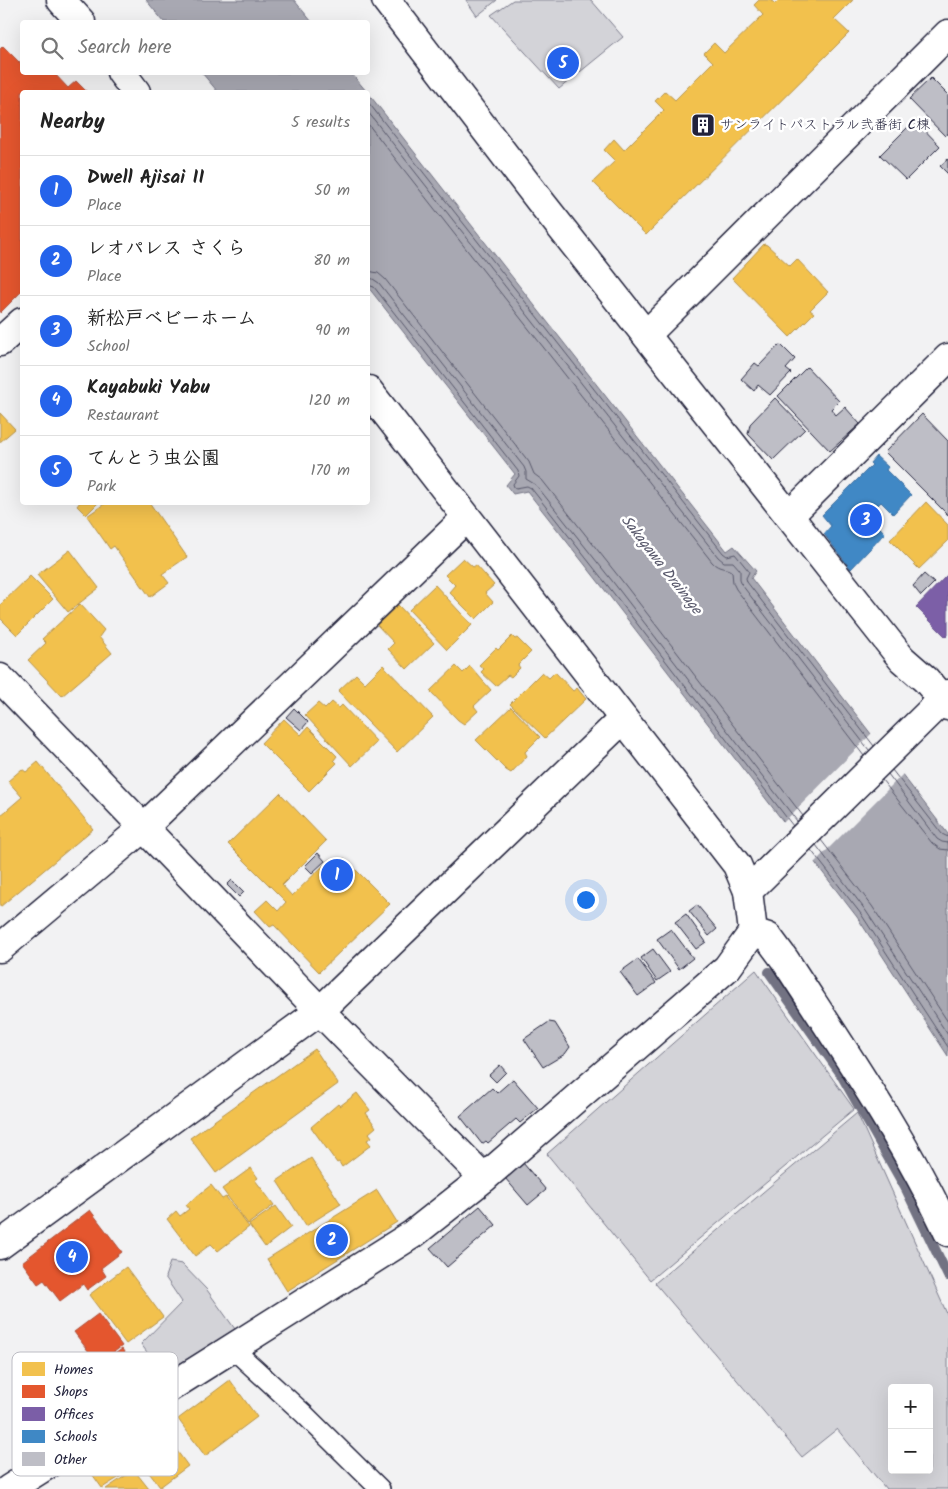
<!DOCTYPE html>
<html lang="en">
<head>
<meta charset="utf-8">
<style>
	:root { --surface:#fff; --page:#f6f6f6; --text:#222; --muted:#767676; --line:#e0e0e0; --accent:#2563eb }
	body { margin:0; font-family:Kalam,"Klee One",sans-serif; background:var(--page); color:var(--text) }
	.controls { position:absolute; right:15px; bottom:15px; display:grid; overflow:hidden; border-radius:5px; box-shadow:0 5px 20px #0002 }
	.controls button { width:45px; height:45px; display:grid; place-items:center; padding:0; border:0; border-bottom:1px solid var(--line); background:var(--surface); color:var(--text); font:25px sans-serif }
	.you { position:absolute; left:585px; top:899px; width:18px; height:18px; margin:-12px; border:4px solid #fff; border-radius:50%; background:#1a73e8; box-shadow:0 0 0 8px #1a73e833 }
	.badge { display:grid; place-items:center; width:32px; height:32px; border-radius:50%; background:var(--accent); color:#fff; font-size:16px; font-weight:700 }
	.pin { position:absolute; translate:-50% -50%; border:2px solid #fff; box-shadow:0 1px 5px #0006 }
	.list { margin:0; padding:0; list-style:none }
	h2 { display:flex; justify-content:space-between; align-items:center; height:65px; margin:0; padding:0 20px; font-size:21px }
	h2 small { font-size:16px; font-weight:400; color:var(--muted) }
	.list li { display:grid; grid-template-columns:32px 1fr auto; gap:15px; align-items:center; box-sizing:border-box; height:70px; padding:0 20px; border-top:1px solid var(--line) }
	.list b { display:block; font-size:19px; white-space:nowrap }
	.list p { margin:0; font-size:16px; white-space:nowrap; color:var(--muted) }
	.list em { font-size:16px; font-style:normal; color:var(--muted) }
	.icon { flex:none; width:28px; height:28px; fill:none; stroke:currentColor; stroke-width:2; stroke-linecap:round; stroke-linejoin:round }
	.map { position:relative; flex:none; width:948px; height:1489px; overflow:hidden }
	.search { position:absolute; background:var(--surface); box-shadow:0 5px 20px #0002; left:20px; top:20px; width:350px; height:55px; display:flex; align-items:center; gap:12px; box-sizing:border-box; padding:0 18px; border-radius:5px; color:var(--muted); font-size:19px }
	.panel { position:absolute; background:var(--surface); box-shadow:0 5px 20px #0002; left:20px; top:90px; width:350px; height:415px; border-radius:5px }
	.map>svg:first-child { display:block }
	.green { fill:#d3d3d8; stroke:#7a7a8a; fill-rule:evenodd }
	.water { fill:#a8a8b2; stroke:#727282 }
	.pier { fill:#f2f2f3 }
	.homes { fill:#f2c14e; stroke:#b49148 }
	.shops { fill:#e4572e; stroke:#aa4732 }
	.offices { fill:#7b5ea7; stroke:#604c87 }
	.schools { fill:#3f88c5; stroke:#36699c }
	.lines { fill:none; stroke-linecap:round; stroke-linejoin:round }
	.shore { stroke:#58586b; stroke-width:1 }
	.stream { stroke:#727282; stroke-width:10 }
	.building { fill:#bebec6; stroke:#22223b }
	.lane-casing { stroke:#22223b; stroke-width:22 }
	.street-casing { stroke:#22223b; stroke-width:31 }
	.secondary-casing { stroke:#22223b; stroke-width:31 }
	.lane { stroke:#fff; stroke-width:19 }
	.street { stroke:#fff; stroke-width:28 }
	.secondary { stroke:#fff; stroke-width:28 }
	.labels { text-anchor:middle; dominant-baseline:central; stroke-width:5; stroke-linejoin:round; paint-order:stroke }
	.poi-label { font-size:14px; fill:#22223b; stroke:#fff; text-anchor:start }
	.water-label { font-size:15px; font-style:italic; fill:#58586b; stroke:#fff }
	.key { fill:#fff; stroke:#bdbdc4; stroke-width:1 }
	.key-label { font-size:14px; fill:#22223b }
</style>
</head>
<body>
<div class="map">
<svg width="948" height="1489" viewBox="0 0 948 1489">
	<rect width="100%" height="100%" fill="#f2f2f3"/>
	<filter id="ink" filterUnits="userSpaceOnUse"><feTurbulence type="fractalNoise" baseFrequency=".02" numOctaves="2"/><feDisplacementMap in="SourceGraphic" scale="10" xChannelSelector="R" yChannelSelector="G"/><feConvolveMatrix kernelMatrix="1 2 1 2 8 2 1 2 1" color-interpolation-filters="sRGB"/></filter>
	<g filter="url(#ink)">
		<!-- green -->
		<g class="green">
			<polygon points="466,0 497,0 477,16"/>
			<polygon points="513,0 591,0 623,37 559,89 491,15"/>
			<polygon points="756,970 854,1109 650,1280 547,1154"/>
			<path d="M857 1113 948 1316V1489H886L837 1429 802 1457 655 1283ZM892 1388H929V1470H892Z"/>
			<polygon points="170,1262 182,1264 207,1290 235,1329 163,1374 141,1344 182,1302 165,1277"/>
		</g>
		<!-- water -->
		<g class="water">
			<polygon points="146,0 294,0 312,22 164,22"/>
			<polygon points="202,73 351,73 367,92 218,92"/>
			<polygon points="368,93 727,551 734,546 756,571 751,578 948,834 948,1056 857,917 604,589 527,491 513,494 506,485 515,474 368,287"/>
		</g>
		<!-- pier -->
		<polygon class="pier" points="873,732 904,773 813,864 782,824"/>
		<!-- homes -->
		<g class="homes">
			<polygon points="759,0 771,0 775,4 779,0 853,0 834,19 849,33 646,235 593,182 615,161 604,150 614,139 624,150 664,110 655,101 665,91 675,100 713,62 704,53 714,43 724,53 763,15 754,5"/>
			<polygon points="764,244 767,245 790,266 797,259 828,292 810,310 814,313 790,337 732,278"/>
			<polygon points="0,413 15,429 0,442"/>
			<polygon points="80,502 99,502 86,515 77,506"/>
			<polygon points="107,502 149,502 187,557 162,574 169,583 150,597 114,546 110,549 87,516"/>
			<polygon points="926,502 948,525 948,541 919,569 890,540"/>
			<polygon points="70,550 99,588 68,612 37,575"/>
			<polygon points="463,558 473,567 476,565 494,585 485,593 493,602 476,619 449,592 455,585 445,575"/>
			<polygon points="30,576 53,599 17,635 0,618 0,605"/>
			<polygon points="435,585 472,625 447,650 409,610"/>
			<polygon points="80,604 104,630 99,637 112,653 62,696 28,660 46,643 42,639"/>
			<polygon points="398,605 434,643 407,669 388,649 394,643 377,625"/>
			<polygon points="512,636 515,639 517,638 531,652 518,665 520,668 511,677 508,675 496,686 481,672 484,669 479,665 496,648 498,650"/>
			<polygon points="383,665 433,717 397,752 338,691 356,674 365,683"/>
			<polygon points="456,666 463,673 470,666 491,690 474,706 478,711 464,724 458,720 430,691"/>
			<polygon points="542,672 549,678 555,672 573,691 577,688 586,699 545,738 510,704"/>
			<polygon points="332,702 339,708 342,705 377,742 352,766 305,715 318,703 325,709"/>
			<polygon points="511,707 540,737 525,752 527,756 511,773 506,770 476,740"/>
			<polygon points="284,719 301,735 308,727 337,756 334,760 337,763 309,791 261,743"/>
			<polygon points="38,762 93,829 0,907 0,816 22,797 8,781 22,769 26,772"/>
			<polygon points="280,793 326,841 282,885 292,896 330,859 336,864 344,858 390,904 319,972 274,925 270,927 255,911 267,900 278,911 286,902 228,844"/>
			<polygon points="315,1049 338,1084 216,1173 190,1138"/>
			<polygon points="357,1093 370,1110 366,1113 376,1127 369,1133 372,1137 367,1140 371,1145 342,1167 339,1162 337,1163 311,1127 338,1104 340,1106"/>
			<polygon points="311,1158 341,1204 306,1226 277,1181"/>
			<polygon points="251,1168 258,1178 255,1180 274,1205 248,1224 222,1189"/>
			<polygon points="211,1185 222,1199 226,1197 249,1227 218,1251 211,1244 195,1256 167,1219 176,1211 180,1216 189,1209 186,1205"/>
			<polygon points="377,1190 397,1222 287,1291 267,1259"/>
			<polygon points="276,1206 291,1227 265,1247 249,1225"/>
			<polygon points="126,1267 163,1317 126,1344 89,1295"/>
			<polygon points="230,1380 257,1417 205,1456 178,1419"/>
			<polygon points="169,1440 188,1466 160,1487 140,1461"/>
			<polygon points="120,1444 136,1467 102,1488 87,1467"/>
			<polygon points="134,1470 149,1489 106,1489"/>
		</g>
		<!-- shops -->
		<g class="shops">
			<polygon points="3,46 22,65 22,72 53,72 68,88 76,81 87,92 22,92 22,291 0,313 0,49"/>
			<polygon points="90,1210 122,1252 101,1268 106,1276 87,1290 83,1284 60,1301 44,1280 38,1284 22,1262"/>
			<polygon points="98,1314 122,1346 98,1364 74,1332"/>
			<polygon points="122,1349 138,1372 120,1386 103,1362"/>
		</g>
		<!-- offices -->
		<polygon class="offices" points="948,574 948,635 946,637 916,607"/>
		<!-- schools -->
		<polygon class="schools" points="876,456 888,467 886,470 911,495 893,514 881,502 868,515 885,533 851,569 824,534 831,526 822,515 872,465 870,463"/>
		<g class="lines">
			<!-- shore -->
			<g class="shore">
				<polyline points="368,102 723,553 727,556 735,554 748,570 749,572 746,578 747,582 874,746"/>
				<polyline points="368,112 718,557 724,562 733,562 740,570 740,580 742,585 869,750"/>
				<path d="M368 124 712 562C719 570 727 567 732 572L733 583 736 589 864 756"/>
				<polyline points="368,271 378,273 385,279 529,462 534,474 542,480 619,577 803,816"/>
				<polyline points="368,278 373,279 379,283 524,467 526,472 526,479 536,485 613,582 797,821"/>
				<polyline points="368,285 374,287 518,471 519,476 513,484 514,487 516,488 527,486 531,488 608,586 793,826"/>
				<polyline points="892,770 942,834 948,837"/>
				<polyline points="888,774 937,839 942,842 948,843"/>
				<polyline points="882,780 932,843 940,849 948,850"/>
				<polyline points="821,840 872,906 948,1022"/>
				<polyline points="816,845 866,911 948,1035"/>
				<polyline points="811,850 861,914 948,1047"/>
			</g>
			<!-- stream -->
			<polyline class="stream" points="769,972 839,1071 906,1189 948,1276"/>
		</g>
		<!-- building -->
		<g class="building">
			<polygon points="931,78 948,95 948,133 945,136 909,99"/>
			<polygon points="915,120 940,146 906,180 880,155"/>
			<polygon points="948,159 948,174 940,166"/>
			<polygon points="780,344 795,359 786,369 791,373 770,395 758,385 754,391 741,379 755,363 759,366"/>
			<polygon points="807,367 839,401 831,409 836,415 845,407 860,424 830,451 778,396"/>
			<polygon points="775,398 805,429 773,460 748,434 750,424"/>
			<polygon points="922,414 948,441 948,515 885,452"/>
			<polygon points="924,574 934,583 921,596 913,586"/>
			<polygon points="294,708 308,722 301,730 286,717"/>
			<polygon points="318,853 325,861 312,873 305,866"/>
			<polygon points="232,880 244,892 239,897 227,885"/>
			<polygon points="697,905 717,929 709,936 689,911"/>
			<polygon points="686,914 706,942 696,949 675,922"/>
			<polygon points="671,929 693,958 679,969 657,939"/>
			<polygon points="653,949 670,972 657,981 641,958"/>
			<polygon points="638,959 656,983 638,996 620,972"/>
			<polygon points="549,1022 555,1023 570,1047 565,1054 543,1067 524,1039"/>
			<polygon points="500,1065 506,1072 496,1082 489,1075"/>
			<polygon points="513,1079 538,1108 520,1123 516,1119 488,1143 486,1141 482,1144 460,1116 492,1088 497,1093"/>
			<polygon points="523,1163 546,1190 528,1205 505,1178"/>
			<polygon points="480,1206 496,1225 447,1267 430,1248"/>
		</g>
		<g class="lines">
			<!-- lane casing -->
			<g class="lane-casing">
				<polyline id="lane" points="232,1348 304,1414 380,1489"/>
			</g>
			<!-- street casing -->
			<g class="street-casing">
				<g id="street">
					<polyline points="61,0 81,22"/>
					<polyline points="386,0 540,201 902,659 926,680 948,706"/>
					<polyline points="121,72 136,92"/>
					<polyline points="647,334 948,34"/>
					<polyline points="0,342 22,322"/>
					<path d="M368 390 737 865 748 891 753 932 768 937 785 960C842 1048 903 1136 948 1232"/>
					<polyline points="789,516 948,358"/>
					<polyline points="0,678 320,1011 484,1178"/>
					<polyline points="748,891 943,699"/>
					<polyline points="0,948 143,828 466,518"/>
					<polyline points="0,1245 320,1011 623,719"/>
					<polyline points="9,1489 413,1234 484,1178 727,968 753,932"/>
				</g>
			</g>
			<!-- secondary casing -->
			<g class="secondary-casing">
				<polyline id="secondary" points="943,699 948,694"/>
			</g>
			<!-- lane -->
			<use href="#lane" class="lane"/>
			<!-- street -->
			<use href="#street" class="street"/>
			<!-- secondary -->
			<use href="#secondary" class="secondary"/>
		</g>
	</g>
	<!-- icons -->
	<defs>
		<g id="building-square" transform="scale(1.25)"><rect x="-9" y="-9" width="18" height="18" rx="4" fill="#22223b" stroke="#fff"/><path d="M-4-6H4V6H1V3H-1V6H-4ZM-2.5-4.3h1.7v1.8h-1.7ZM.8-4.3h1.7v1.8H.8ZM-2.5-1h1.7V.8h-1.7ZM.8-1h1.7V.8H.8Z" fill="#fff"/></g>
	</defs>
	<g fill-rule="evenodd">
		<use href="#building-square" x="703" y="125"/>
	</g>
	<g class="labels">
		<!-- poi labels -->
		<g class="poi-label">
			<text x="720" y="125">サンライトパストラル弐番街 C棟</text>
		</g>
		<!-- water labels -->
		<g class="water-label">
			<text transform="translate(661 565) rotate(52)">Sakagawa Drainage</text>
		</g>
	</g>
	<!-- legend -->
	<rect x="12" y="1352" width="166" height="124" rx="8" class="key"/>
	<rect x="22" y="1362" width="23" height="14" fill="#f2c14e"/>
	<rect x="22" y="1385" width="23" height="13" fill="#e4572e"/>
	<rect x="22" y="1407" width="23" height="14" fill="#7b5ea7"/>
	<rect x="22" y="1430" width="23" height="13" fill="#3f88c5"/>
	<rect x="22" y="1452" width="23" height="14" fill="#bebec6"/>
	<g class="key-label">
		<text x="54" y="1374">Homes</text>
		<text x="54" y="1396">Shops</text>
		<text x="54" y="1419">Offices</text>
		<text x="54" y="1441">Schools</text>
		<text x="54" y="1464">Other</text>
	</g>
</svg>
<div class="controls">
<button>+</button>
<button>−</button>
</div>
<div class="you"></div>
<div class="pin badge" style="left:337px;top:875px">1</div>
<div class="pin badge" style="left:332px;top:1240px">2</div>
<div class="pin badge" style="left:866px;top:520px">3</div>
<div class="pin badge" style="left:72px;top:1257px">4</div>
<div class="pin badge" style="left:563px;top:63px">5</div>
<div class="search"><svg class="icon" aria-label="search" viewBox="0 0 24 24"><circle cx="10" cy="10" r="6"/><path d="M15 15l6 6"/></svg>Search here</div>
<section class="panel">
<h2>Nearby<small>5 results</small></h2>
<ul class="list">
<li><span class="badge">1</span><div><b>Dwell Ajisai II</b><p>Place</p></div><em>50 m</em></li>
<li><span class="badge">2</span><div><b>レオパレス さくら</b><p>Place</p></div><em>80 m</em></li>
<li><span class="badge">3</span><div><b>新松戸ベビーホーム</b><p>School</p></div><em>90 m</em></li>
<li><span class="badge">4</span><div><b>Kayabuki Yabu</b><p>Restaurant</p></div><em>120 m</em></li>
<li><span class="badge">5</span><div><b>てんとう虫公園</b><p>Park</p></div><em>170 m</em></li>
</ul>
</section>
</div>
</body>
</html>
